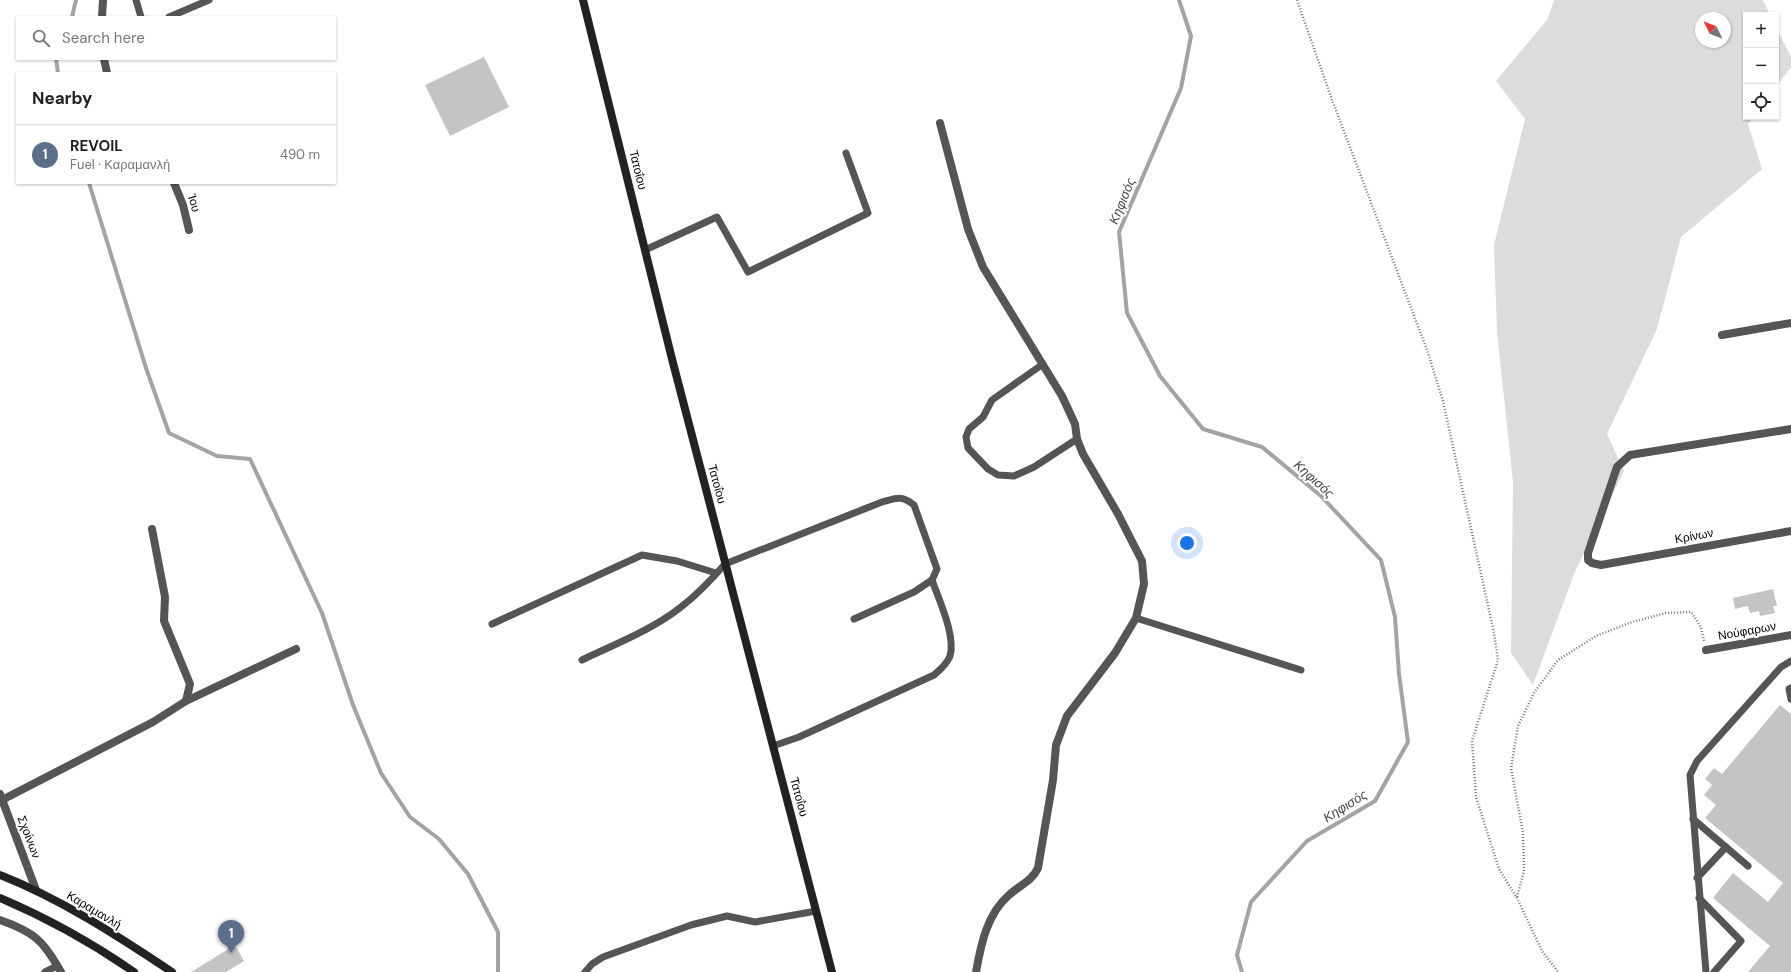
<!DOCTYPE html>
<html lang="en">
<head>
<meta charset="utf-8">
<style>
	:root { --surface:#fff; --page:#f6f6f6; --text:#222; --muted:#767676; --line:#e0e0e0; --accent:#b45309 }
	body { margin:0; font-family:"DM Sans",sans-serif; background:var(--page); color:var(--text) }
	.controls { position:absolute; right:12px; top:12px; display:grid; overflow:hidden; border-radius:0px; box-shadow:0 1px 3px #0004 }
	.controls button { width:36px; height:36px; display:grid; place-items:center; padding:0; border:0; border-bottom:1px solid var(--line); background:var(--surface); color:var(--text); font:20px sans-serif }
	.compass { position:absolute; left:1695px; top:12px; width:36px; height:36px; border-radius:50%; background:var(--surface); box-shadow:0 1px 3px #0004; rotate:313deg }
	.you { position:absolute; left:1187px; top:543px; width:14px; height:14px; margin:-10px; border:3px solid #fff; border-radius:50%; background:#1a73e8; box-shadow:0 0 0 6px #1a73e833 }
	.badge { display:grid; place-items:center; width:26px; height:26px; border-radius:50%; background:var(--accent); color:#fff; font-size:13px; font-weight:700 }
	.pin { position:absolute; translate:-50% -33px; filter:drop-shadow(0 1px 2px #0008) }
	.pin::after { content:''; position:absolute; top:21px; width:14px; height:12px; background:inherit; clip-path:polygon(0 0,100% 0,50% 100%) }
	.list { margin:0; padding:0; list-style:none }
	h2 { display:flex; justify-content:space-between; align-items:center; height:52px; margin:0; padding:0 16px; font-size:17px }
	h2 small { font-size:13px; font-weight:400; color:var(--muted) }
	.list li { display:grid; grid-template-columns:26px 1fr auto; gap:12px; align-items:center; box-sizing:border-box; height:60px; padding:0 16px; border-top:1px solid var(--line) }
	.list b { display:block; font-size:15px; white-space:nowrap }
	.list p { margin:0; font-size:13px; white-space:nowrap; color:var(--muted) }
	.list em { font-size:13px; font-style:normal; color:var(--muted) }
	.icon { flex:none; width:22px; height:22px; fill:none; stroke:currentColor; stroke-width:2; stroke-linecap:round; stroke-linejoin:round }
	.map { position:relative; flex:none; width:1791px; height:972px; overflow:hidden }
	.search { position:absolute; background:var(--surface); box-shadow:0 1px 3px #0004; left:16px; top:16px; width:320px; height:44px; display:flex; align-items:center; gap:10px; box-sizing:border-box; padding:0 14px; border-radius:0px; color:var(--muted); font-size:15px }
	.panel { position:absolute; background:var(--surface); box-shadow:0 1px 3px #0004; left:16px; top:72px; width:320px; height:112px; border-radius:0px }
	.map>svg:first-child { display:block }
	.green { fill:#dcdcdc; fill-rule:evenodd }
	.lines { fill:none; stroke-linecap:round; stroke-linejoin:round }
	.stream { stroke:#a3a3a3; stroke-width:4 }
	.building { fill:#c4c4c4 }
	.path { stroke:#777; stroke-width:2.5; stroke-dasharray:1 2; stroke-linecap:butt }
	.lane { stroke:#555; stroke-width:7 }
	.street { stroke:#555; stroke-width:8 }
	.secondary { stroke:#222; stroke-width:8 }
	.labels { text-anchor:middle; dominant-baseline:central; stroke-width:4; stroke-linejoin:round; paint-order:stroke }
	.street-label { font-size:12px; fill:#000; stroke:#fff }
	.water-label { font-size:13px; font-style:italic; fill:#444; stroke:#fff }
</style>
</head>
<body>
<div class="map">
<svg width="1791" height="972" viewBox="0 0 1791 972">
	<rect width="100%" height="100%" fill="#fff"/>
	<!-- green -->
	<g class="green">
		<path d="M1554 0H1763L1770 15H1746V117H1753L1748 124 1762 169 1681 237 1657 329 1607 434 1624 471 1574 574 1533 685 1511 653 1513 482 1497 332 1494 245 1525 119 1496 81 1547 20ZM1701 18H1725V42H1701Z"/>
		<polygon points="1776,27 1791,57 1791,67 1776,87"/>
	</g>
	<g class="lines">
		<!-- stream -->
		<g class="stream">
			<polyline points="1179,0 1191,36 1181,88 1119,232 1127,313 1160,376 1203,429 1262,447 1321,496 1381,560 1395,617 1399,674 1408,742 1375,801 1307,841 1251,902 1237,955 1242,972"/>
			<polyline points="72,17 76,0"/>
			<polyline points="56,59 58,73"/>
			<polyline points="89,183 146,368 169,433 217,456 250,459 322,613 353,705 381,773 410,817 439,839 468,874 498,932 498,972"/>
		</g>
	</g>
	<!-- building -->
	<g class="building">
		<polygon points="484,57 509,107 450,136 425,85"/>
		<polygon points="1773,589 1777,606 1773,606 1775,613 1760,616 1759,611 1750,613 1748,606 1735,609 1733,598"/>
		<polygon points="1780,705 1791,714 1791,972 1748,972 1770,946 1713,898 1733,873 1768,902 1783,883 1705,818 1716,805 1704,795 1712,785 1705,779 1714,768 1722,774"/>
		<polygon points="235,945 244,961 226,972 191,972"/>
	</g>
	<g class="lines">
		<!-- path -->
		<g class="path">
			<polyline points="1297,0 1331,97 1427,350 1443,401 1494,633 1498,660 1472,741 1476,797 1499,869 1517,898 1542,951 1558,972"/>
			<polyline points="1517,897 1524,871 1523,833 1511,768 1518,726 1534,693 1558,660 1596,636 1632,622 1666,613 1691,612 1701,627 1704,641"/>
		</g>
		<!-- lane -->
		<g class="lane">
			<polyline points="136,0 141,17"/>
			<polyline points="169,17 209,0"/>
			<polyline points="645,250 717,217 748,272 868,213 846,153"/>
			<polyline points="1043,364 992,400 983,417 969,429 966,437 968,448 988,469 998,475 1014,476 1034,467 1077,439"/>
			<polyline points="1136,618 1301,670"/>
			<polyline points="492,624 642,555 677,561 716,573"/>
			<path d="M582 660C615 644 652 630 681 607 698 594 712 579 725 564L882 502C897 498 901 495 914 505L937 569 932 580 914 592 854 619"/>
			<polyline points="1791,688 1789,689 1791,699"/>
			<path d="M773 746 799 737 934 675C940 670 947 664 950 656 956 636 939 600 932 580"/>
			<polyline points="1693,819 1748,866"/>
			<polyline points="1697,878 1726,847"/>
			<polyline points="1699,898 1741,941 1714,972"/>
			<polyline points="45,972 57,966"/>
			<polyline points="585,972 592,964 603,957 691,925 727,916 755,922 816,911"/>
			<polyline points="1706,972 1690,775 1697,761 1781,667 1791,661"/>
		</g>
		<!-- street -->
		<g class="street">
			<polyline points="102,17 103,0"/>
			<polyline points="104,59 107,73"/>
			<path d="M940 123 968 229 983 267 1062 396 1075 424 1077 439 1083 454 1118 514 1142 561 1144 584 1136 618 1115 653 1067 716 1056 745 1053 780 1038 868C1032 881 1020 885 1009 895 987 914 981 944 976 972"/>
			<polyline points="174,183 183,205 189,230"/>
			<polyline points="1722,335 1791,323"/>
			<polyline points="1791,429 1630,455 1617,467 1588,553 1588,560 1592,563 1601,565 1791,531"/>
			<polyline points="1706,650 1791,635"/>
			<polyline points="186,701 296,649"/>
			<polyline points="0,794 36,890"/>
			<polyline points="2,800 153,722 186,701 190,684 164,621 165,597 152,529"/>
			<path d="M0 920C34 932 43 940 61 972"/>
		</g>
		<!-- secondary -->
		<g class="secondary">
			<polyline points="583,0 672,359 832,972"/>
			<path d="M0 875C61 899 118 936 172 972"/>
			<path d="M0 898C47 918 92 943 134 972"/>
		</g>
	</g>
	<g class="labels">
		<!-- street labels -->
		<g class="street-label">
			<text transform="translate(638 170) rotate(76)">Τατοΐου</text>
			<text transform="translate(194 203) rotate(73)">Ίου</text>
			<text transform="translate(717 484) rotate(75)">Τατοΐου</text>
			<text transform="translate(1694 536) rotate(-10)">Κρίνων</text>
			<text transform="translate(1747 631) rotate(-10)">Νούφαρων</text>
			<text transform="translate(799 797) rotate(75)">Τατοΐου</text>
			<text transform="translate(29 837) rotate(69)">Σχοίνων</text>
			<text transform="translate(94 910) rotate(31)">Καραμανλή</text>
		</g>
		<!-- water labels -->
		<g class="water-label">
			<text transform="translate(1122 201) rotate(-68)">Κηφισός</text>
			<text transform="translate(1314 479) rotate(42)">Κηφισός</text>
			<text transform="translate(1345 806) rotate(-32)">Κηφισός</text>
		</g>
	</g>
</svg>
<div class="controls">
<button>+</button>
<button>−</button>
<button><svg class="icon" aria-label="locate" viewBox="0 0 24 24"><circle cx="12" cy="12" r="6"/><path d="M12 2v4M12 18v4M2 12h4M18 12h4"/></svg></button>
</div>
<svg class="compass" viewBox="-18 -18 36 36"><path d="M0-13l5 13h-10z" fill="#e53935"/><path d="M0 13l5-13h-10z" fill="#767676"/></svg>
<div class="you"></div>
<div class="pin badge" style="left:231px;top:953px;background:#5c6f8a">1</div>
<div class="search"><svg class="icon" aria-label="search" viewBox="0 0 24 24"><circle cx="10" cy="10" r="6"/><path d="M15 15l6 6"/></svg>Search here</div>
<section class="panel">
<h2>Nearby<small></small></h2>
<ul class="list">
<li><span class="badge" style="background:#5c6f8a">1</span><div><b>REVOIL</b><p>Fuel · Καραμανλή</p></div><em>490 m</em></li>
</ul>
</section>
</div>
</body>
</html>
